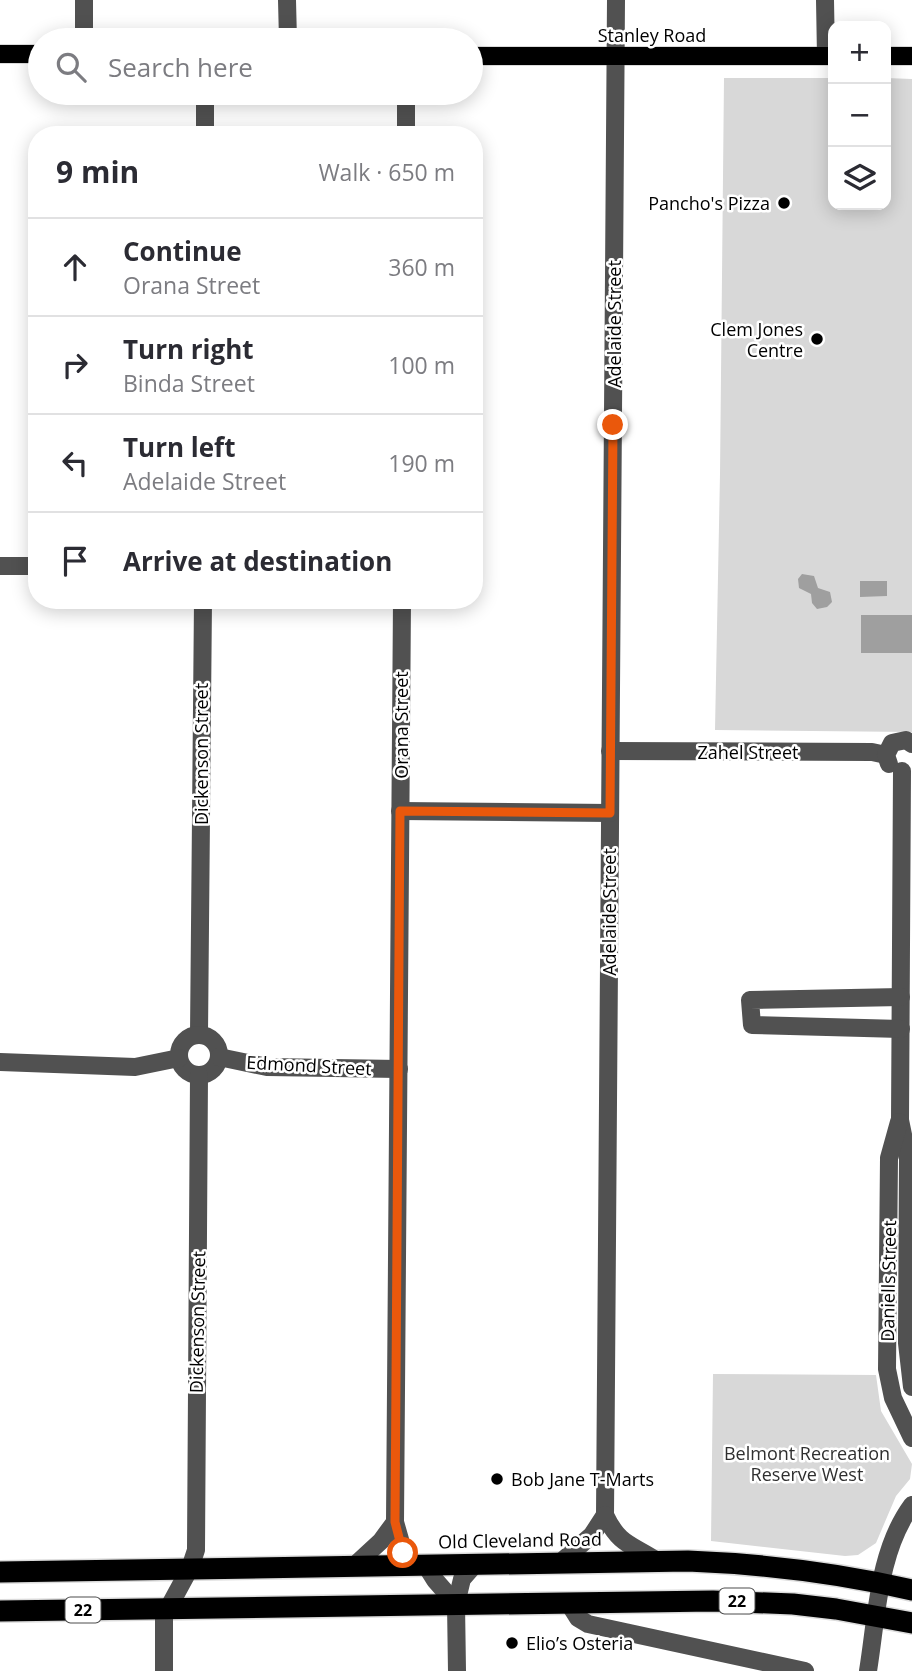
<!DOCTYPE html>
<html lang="en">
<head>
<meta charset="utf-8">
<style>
	:root { --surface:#fff; --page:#f2f2f3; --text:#2b2b33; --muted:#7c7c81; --line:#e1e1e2 }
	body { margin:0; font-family:"Open Sans",sans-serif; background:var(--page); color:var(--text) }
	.controls { position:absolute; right:21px; top:21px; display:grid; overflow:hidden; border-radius:14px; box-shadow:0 4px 18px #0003 }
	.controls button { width:63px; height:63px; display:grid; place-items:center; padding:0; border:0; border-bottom:2px solid var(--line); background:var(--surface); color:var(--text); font:35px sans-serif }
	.stop { position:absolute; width:21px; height:21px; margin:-16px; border:5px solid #ea580c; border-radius:50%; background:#fff }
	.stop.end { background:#ea580c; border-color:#fff; box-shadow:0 2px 7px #0008 }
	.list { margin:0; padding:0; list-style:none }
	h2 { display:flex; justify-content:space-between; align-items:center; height:91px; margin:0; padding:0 28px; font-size:30px }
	h2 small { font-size:23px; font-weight:400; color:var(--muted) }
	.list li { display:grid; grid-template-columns:46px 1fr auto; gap:21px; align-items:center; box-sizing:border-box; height:98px; padding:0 28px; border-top:2px solid var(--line) }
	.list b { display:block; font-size:26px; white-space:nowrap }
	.list p { margin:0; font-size:23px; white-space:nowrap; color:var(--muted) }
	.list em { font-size:23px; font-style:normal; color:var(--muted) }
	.icon { flex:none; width:38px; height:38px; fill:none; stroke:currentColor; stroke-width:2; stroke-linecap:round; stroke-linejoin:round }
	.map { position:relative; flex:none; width:912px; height:1671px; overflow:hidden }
	.search { position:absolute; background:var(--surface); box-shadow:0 4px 18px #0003; left:28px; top:28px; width:455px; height:77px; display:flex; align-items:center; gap:18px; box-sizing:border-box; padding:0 24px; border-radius:38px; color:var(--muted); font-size:26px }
	.panel { position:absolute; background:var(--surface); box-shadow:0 4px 18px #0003; left:28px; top:126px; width:455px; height:483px; border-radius:28px }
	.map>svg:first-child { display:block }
	.green { fill:#d8d8d8 }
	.water { fill:#9f9f9f }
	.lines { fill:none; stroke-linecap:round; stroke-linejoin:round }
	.major-casing { stroke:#dbdbdb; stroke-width:20 }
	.highway-casing { stroke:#dbdbdb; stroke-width:24 }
	.minor { stroke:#515151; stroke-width:18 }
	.major { stroke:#000; stroke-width:18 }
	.highway { stroke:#000; stroke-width:21 }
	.route { stroke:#ea580c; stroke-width:9 }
	.poi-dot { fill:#000; stroke:#fff; stroke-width:2.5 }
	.labels { text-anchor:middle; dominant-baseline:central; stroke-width:5; stroke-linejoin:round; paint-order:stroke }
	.shield { fill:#fff; stroke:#4c4c4c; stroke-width:2 }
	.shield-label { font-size:16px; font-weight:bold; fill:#000 }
	.street-label { font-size:18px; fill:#000; stroke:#fff }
	.poi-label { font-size:18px; fill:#000; stroke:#fff; text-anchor:end }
	.park-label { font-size:18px; fill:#2f2f2f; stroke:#fff }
</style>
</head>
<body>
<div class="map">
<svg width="912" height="1671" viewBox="0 0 912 1671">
	<rect width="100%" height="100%" fill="#fff"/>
	<!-- green -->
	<g class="green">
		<polygon points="724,78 833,78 833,205 886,205 886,78 912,79 912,732 715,730 720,474"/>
		<polygon points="713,1374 876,1375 881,1411 912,1464 910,1479 896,1496 876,1543 858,1555 845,1556 711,1541"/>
	</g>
	<!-- water -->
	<g class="water">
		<polygon points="802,574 814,576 818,588 830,592 832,602 827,607 817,609 812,603 811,594 799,588 798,579"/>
		<polygon points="860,581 887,581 887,596 860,597"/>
		<rect x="861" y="615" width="51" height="38"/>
	</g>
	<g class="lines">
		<!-- major casing -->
		<g class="major-casing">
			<g id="major">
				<polyline points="0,54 40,54"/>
				<polyline points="471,56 833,56"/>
				<polyline points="886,56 912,56"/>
			</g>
		</g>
		<!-- highway casing -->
		<g class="highway-casing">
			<g id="highway">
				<path d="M0 1572 688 1561C763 1564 839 1573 912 1590"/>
				<polyline points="0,1611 713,1601 793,1604 836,1609 912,1623"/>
			</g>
		</g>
		<!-- minor -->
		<g class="minor">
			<polyline points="287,0 288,40"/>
			<path d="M616 0 605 1515C619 1545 631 1544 657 1561"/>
			<polyline points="825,0 826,56"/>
			<polyline points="84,40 84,0"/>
			<polyline points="205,135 205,93"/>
			<polyline points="406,135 406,93"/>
			<polyline points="0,566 37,566"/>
			<polyline points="402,600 395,1522 407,1564"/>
			<polyline points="610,751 872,752 886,755"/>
			<polyline points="889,764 886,755 892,743 906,740 912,744"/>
			<polyline points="902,771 900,1120 908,1159 907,1343 912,1387"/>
			<polyline points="400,811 610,813"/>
			<polyline points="901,1029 752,1025 750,1000 901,997"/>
			<polyline points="199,1034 203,600"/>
			<circle cx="199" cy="1055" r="20"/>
			<polyline points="219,1057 267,1067 399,1069"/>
			<polyline points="0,1062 135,1067 179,1058"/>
			<polyline points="899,1122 889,1158 887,1369 893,1398 912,1438"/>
			<polyline points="561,1562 592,1535 605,1515"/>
			<polyline points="425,1564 435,1580 456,1604"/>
			<polyline points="355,1565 381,1541 395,1522"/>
			<polyline points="568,1602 578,1618 588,1624 805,1671"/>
			<polyline points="164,1671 164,1616 190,1568 196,1550 199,1075"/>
			<polyline points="457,1671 456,1604 462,1579 476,1563"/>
			<path d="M868 1671C877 1616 878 1551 912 1505"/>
		</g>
		<!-- major -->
		<use href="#major" class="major"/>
		<!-- highway -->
		<use href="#highway" class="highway"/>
	</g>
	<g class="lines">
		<!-- route -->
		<polyline class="route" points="403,1553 395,1522 400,811 610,813 613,425"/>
	</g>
	<!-- markers -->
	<g class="poi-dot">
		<circle cx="784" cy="203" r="7"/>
		<circle cx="817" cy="339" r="7"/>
		<circle cx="497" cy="1479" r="7"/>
		<circle cx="512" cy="1643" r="7"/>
	</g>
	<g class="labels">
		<!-- shield labels -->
		<g class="shield">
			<rect x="719.5" y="1588.5" width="35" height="25" rx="5"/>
			<rect x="65.5" y="1597.5" width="35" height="25" rx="5"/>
		</g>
		<g class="shield-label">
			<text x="737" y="1601">22</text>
			<text x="83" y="1610">22</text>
		</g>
		<!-- street labels -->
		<g class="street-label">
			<text x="652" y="35">Stanley Road</text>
			<text transform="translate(614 324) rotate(-90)">Adelaide Street</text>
			<text transform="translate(401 725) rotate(-90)">Orana Street</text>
			<text x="748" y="752">Zahel Street</text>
			<text transform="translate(201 754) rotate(-90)">Dickenson Street</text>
			<text transform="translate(609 912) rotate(-90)">Adelaide Street</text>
			<text transform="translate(309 1065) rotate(3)">Edmond Street</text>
			<text transform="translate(888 1281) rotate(-89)">Daniells Street</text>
			<text transform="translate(197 1322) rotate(-89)">Dickenson Street</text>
			<text transform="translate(520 1540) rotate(-1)">Old Cleveland Road</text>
		</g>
		<!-- poi labels -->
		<g class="poi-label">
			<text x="770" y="203">Pancho's Pizza</text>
			<text x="803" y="329">Clem Jones<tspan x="803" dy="21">Centre</tspan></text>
			<text x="511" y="1479" text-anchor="start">Bob Jane T-Marts</text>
			<text x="526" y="1643" text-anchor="start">Elio’s Osteria</text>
		</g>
		<!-- park labels -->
		<g class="park-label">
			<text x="807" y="1453">Belmont Recreation<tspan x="807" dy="21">Reserve West</tspan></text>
		</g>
	</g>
</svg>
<div class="controls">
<button>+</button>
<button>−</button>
<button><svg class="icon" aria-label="layers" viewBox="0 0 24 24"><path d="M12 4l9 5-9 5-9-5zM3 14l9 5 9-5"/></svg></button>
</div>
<div class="stop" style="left:403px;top:1553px"></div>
<div class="stop end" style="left:613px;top:425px"></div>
<div class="search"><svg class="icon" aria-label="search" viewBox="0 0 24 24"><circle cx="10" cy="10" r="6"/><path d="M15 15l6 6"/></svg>Search here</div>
<section class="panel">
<h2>9 min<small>Walk · 650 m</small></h2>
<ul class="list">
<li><svg class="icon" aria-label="ahead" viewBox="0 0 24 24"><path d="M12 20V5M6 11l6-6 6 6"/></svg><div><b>Continue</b><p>Orana Street</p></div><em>360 m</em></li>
<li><svg class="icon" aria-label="right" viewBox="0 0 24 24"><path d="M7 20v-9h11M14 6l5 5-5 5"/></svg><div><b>Turn right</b><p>Binda Street</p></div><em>100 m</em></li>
<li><svg class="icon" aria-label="left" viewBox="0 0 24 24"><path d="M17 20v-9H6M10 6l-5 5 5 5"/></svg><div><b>Turn left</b><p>Adelaide Street</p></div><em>190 m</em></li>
<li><svg class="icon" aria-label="arrive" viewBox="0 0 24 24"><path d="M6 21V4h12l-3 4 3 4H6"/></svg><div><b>Arrive at destination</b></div></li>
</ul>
</section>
</div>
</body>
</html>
